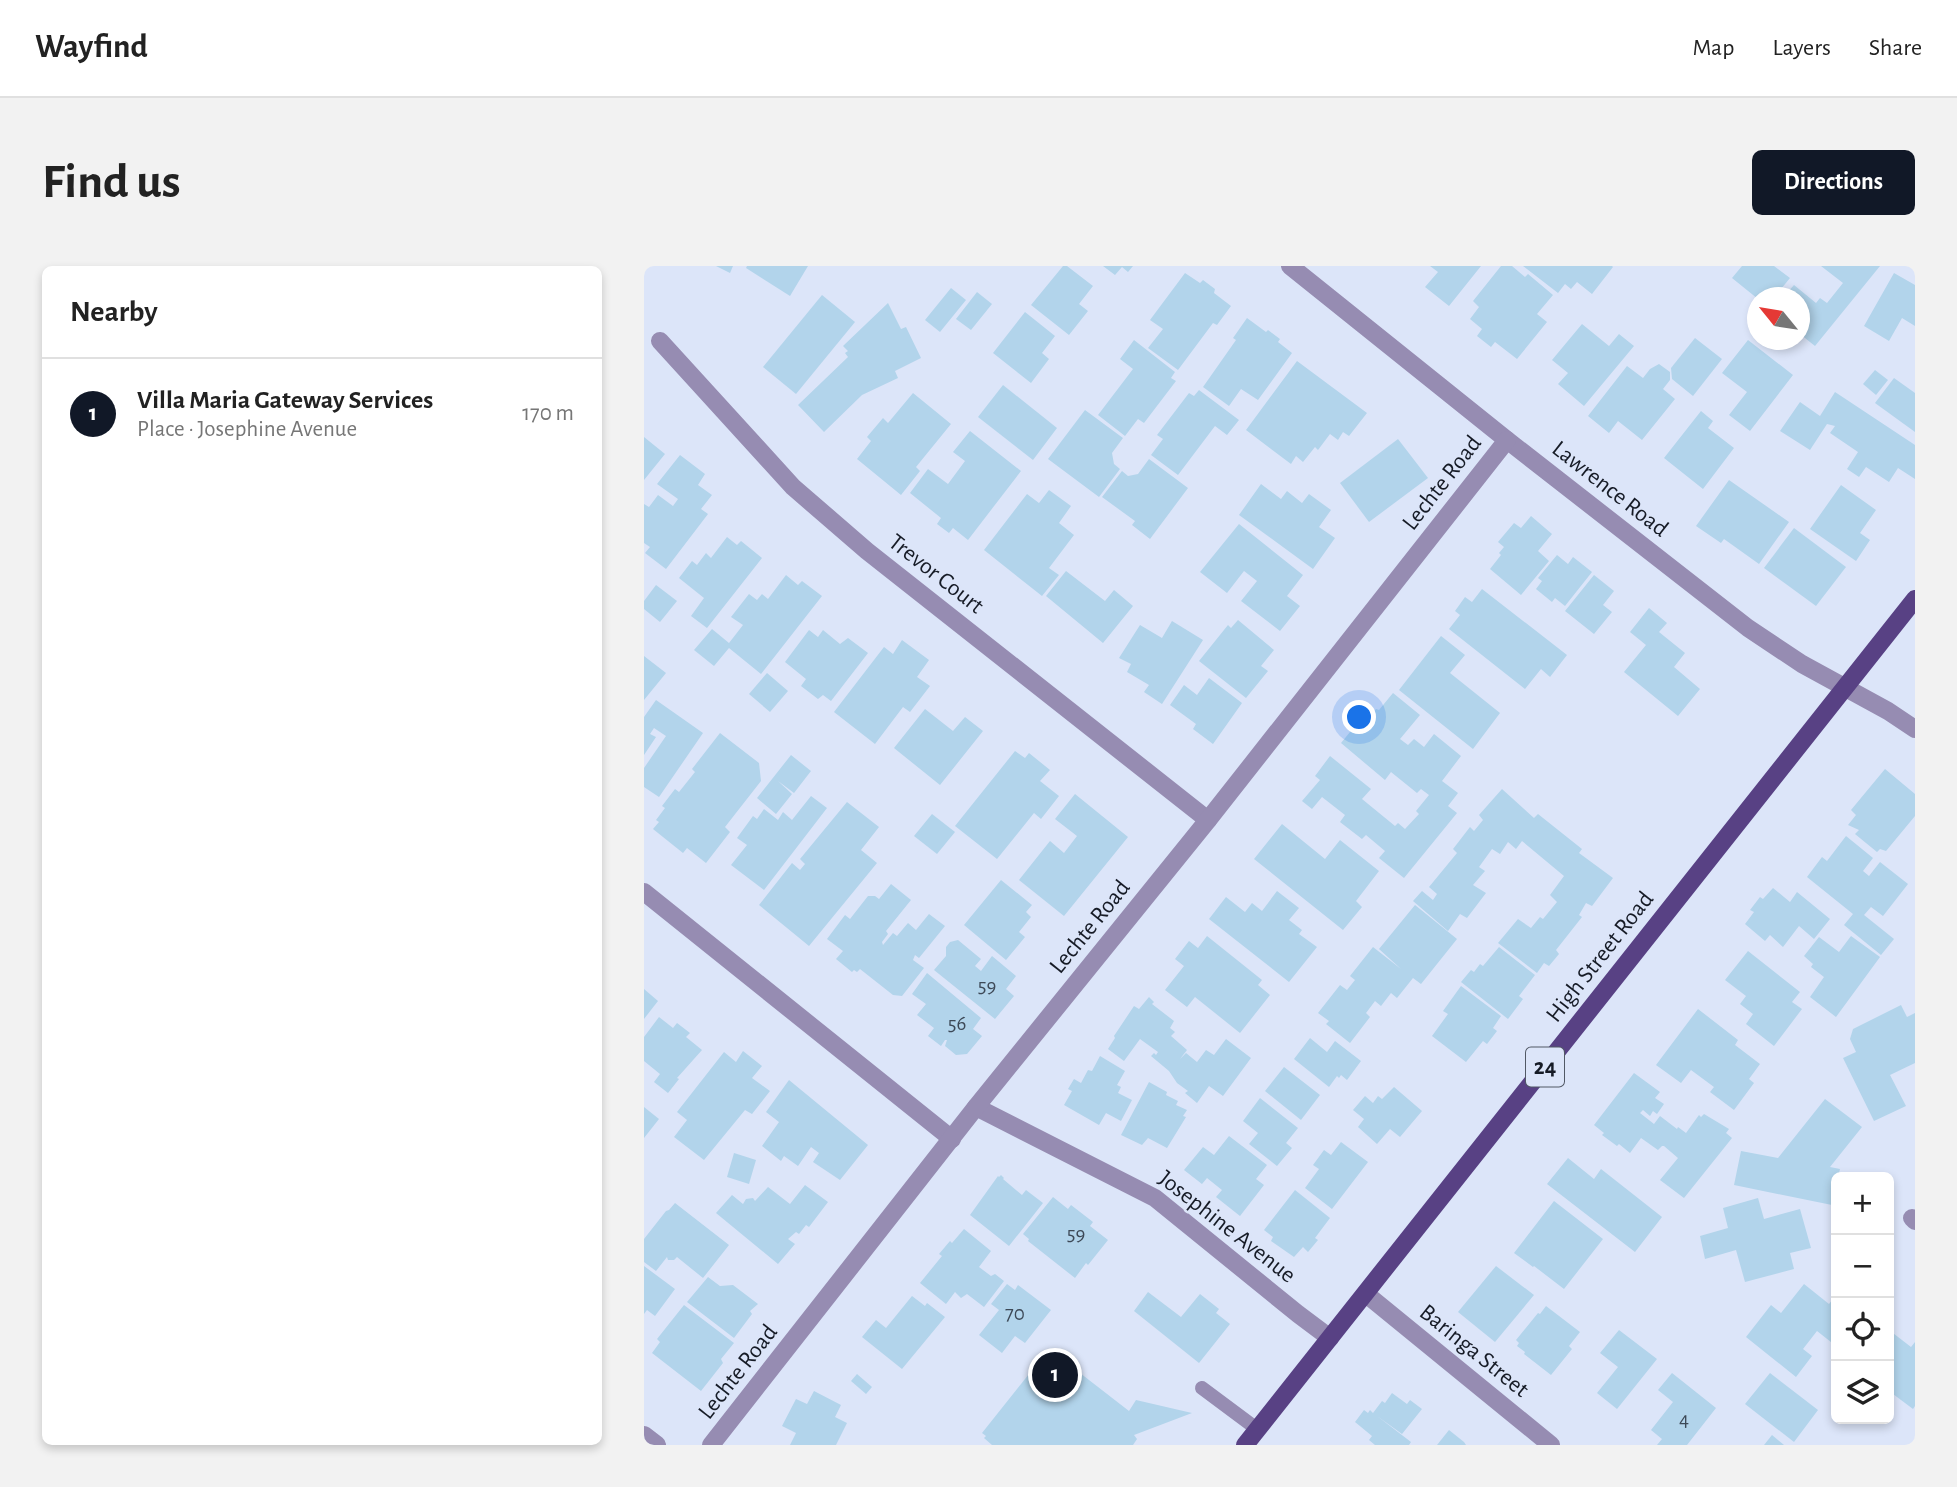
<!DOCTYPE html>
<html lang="en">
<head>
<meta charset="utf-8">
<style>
	:root { --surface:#fff; --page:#f2f2f2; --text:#222; --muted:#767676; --line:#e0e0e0; --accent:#111827 }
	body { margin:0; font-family:"Alegreya Sans",sans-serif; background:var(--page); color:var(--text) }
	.controls { position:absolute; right:21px; bottom:21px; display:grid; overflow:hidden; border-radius:10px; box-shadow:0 4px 10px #0003 }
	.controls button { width:63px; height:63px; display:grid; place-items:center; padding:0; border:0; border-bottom:2px solid var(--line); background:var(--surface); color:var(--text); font:35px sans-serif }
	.compass { position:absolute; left:1103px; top:21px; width:63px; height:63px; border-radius:50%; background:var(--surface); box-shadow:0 4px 10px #0003; rotate:300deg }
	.you { position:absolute; left:716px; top:452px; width:24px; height:24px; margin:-18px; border:5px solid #fff; border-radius:50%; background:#1a73e8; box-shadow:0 0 0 10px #1a73e833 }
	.badge { display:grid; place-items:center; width:46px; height:46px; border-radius:50%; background:var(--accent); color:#fff; font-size:23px; font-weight:700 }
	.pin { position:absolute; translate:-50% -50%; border:4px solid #fff; box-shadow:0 2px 7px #0006 }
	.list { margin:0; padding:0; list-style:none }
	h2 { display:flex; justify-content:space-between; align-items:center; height:91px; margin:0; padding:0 28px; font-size:30px }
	h2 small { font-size:23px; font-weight:400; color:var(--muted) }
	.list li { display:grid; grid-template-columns:46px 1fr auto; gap:21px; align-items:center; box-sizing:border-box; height:112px; padding:0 28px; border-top:2px solid var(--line) }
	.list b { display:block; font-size:26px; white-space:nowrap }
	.list p { margin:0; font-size:23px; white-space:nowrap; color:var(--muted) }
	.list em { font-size:23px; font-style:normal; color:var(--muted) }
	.icon { flex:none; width:38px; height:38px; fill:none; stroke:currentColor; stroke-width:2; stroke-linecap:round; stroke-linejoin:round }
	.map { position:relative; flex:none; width:1271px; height:1179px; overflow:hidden; border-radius:10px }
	header { display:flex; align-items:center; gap:42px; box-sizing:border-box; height:98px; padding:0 35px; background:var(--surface); border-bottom:2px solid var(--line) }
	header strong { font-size:33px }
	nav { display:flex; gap:38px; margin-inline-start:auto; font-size:24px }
	.intro { display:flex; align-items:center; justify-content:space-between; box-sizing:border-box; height:168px; padding:0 42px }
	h1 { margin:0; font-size:49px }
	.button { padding:18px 32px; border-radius:10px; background:var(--accent); color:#fff; font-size:24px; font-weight:700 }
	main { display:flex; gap:42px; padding:0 42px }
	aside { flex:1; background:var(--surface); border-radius:10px; box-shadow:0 4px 10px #0003 }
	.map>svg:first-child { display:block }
	.building { fill:#b2d4eb }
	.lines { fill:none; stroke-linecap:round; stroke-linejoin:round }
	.service { stroke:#968cb2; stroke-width:14 }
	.minor { stroke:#968cb2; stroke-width:18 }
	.primary { stroke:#584184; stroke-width:18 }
	.labels { text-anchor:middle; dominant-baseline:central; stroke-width:5; stroke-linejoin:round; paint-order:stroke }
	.number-label { font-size:21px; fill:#3d4957 }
	.shield { fill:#dce5f9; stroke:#515865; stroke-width:2 }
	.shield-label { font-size:23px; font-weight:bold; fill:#161b26 }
	.street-label { font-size:24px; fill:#161b26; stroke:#dce5f9 }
</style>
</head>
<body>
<header>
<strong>Wayfind</strong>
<nav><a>Map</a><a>Layers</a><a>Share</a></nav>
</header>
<div class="intro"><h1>Find us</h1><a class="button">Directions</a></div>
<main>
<aside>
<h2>Nearby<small></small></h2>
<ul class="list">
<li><span class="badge">1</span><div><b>Villa Maria Gateway Services</b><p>Place · Josephine Avenue</p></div><em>170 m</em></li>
</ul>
</aside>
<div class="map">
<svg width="1271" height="1179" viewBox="0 0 1271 1179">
	<rect width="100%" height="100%" fill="#dce5f9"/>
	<!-- building -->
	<g class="building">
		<polygon points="72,0 89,0 86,7"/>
		<polygon points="103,0 164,0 146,30 102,2"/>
		<polygon points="419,0 423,0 449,20 435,38 444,45 425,69 387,39"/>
		<polygon points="459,0 489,0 484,6 478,1 471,9"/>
		<polygon points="786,0 837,0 805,40 781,21 794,6"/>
		<polygon points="857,0 868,0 881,11 884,8 909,29 893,48 903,56 873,93 851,76 847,81 833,70 838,63 826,53 835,41 829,35"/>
		<polygon points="879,0 968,0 969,1 948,28 933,16 927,23 921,18 914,27"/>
		<polygon points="1098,0 1130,0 1146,12 1137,23 1142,28 1150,19 1172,37 1176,32 1183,37 1199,17 1177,0 1236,0 1171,80 1156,68 1156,32 1114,32 1114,33 1088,12"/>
		<polygon points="541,7 556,17 559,14 571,23 570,27 587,40 573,59 569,57 534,104 504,82 519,63 506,54"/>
		<polygon points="1250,7 1271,19 1271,60 1258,52 1245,75 1220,60"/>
		<polygon points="307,22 322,34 296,66 281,54"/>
		<polygon points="333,26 348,38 327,64 312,53"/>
		<polygon points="178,29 211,56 152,128 119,101"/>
		<polygon points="244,37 257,63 262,61 277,92 251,105 254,112 218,129 180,166 154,139 204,91 201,87 204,85 199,80"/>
		<polygon points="381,46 411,70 398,87 405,93 387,117 349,87"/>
		<polygon points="603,52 622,66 624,64 636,73 634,76 648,87 614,134 597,123 585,140 559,121 592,74 589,72"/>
		<polygon points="938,58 965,80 975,68 990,80 940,140 914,118 924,107 908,94"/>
		<polygon points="1051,72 1078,93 1049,130 1028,113 1027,102"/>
		<polygon points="490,74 531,106 527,112 532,115 500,157 494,153 481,170 454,149 489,103 476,93"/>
		<polygon points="1104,74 1149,109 1106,165 1085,149 1103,126 1078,107"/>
		<polygon points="653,95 723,147 705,170 699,166 694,174 686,168 674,184 671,181 659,196 652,190 647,198 602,164"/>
		<polygon points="1015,98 1026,106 1026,114 1019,123 1031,133 998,174 974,155 965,167 944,150 983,100 999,112 1006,103"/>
		<polygon points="1231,104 1244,114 1232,129 1219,118"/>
		<polygon points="1250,112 1271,127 1271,166 1231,137"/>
		<polygon points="359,119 413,162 389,194 334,151"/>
		<polygon points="555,124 595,154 583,169 571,160 534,209 507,189 519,173 513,169 545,127 550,130"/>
		<polygon points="1191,126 1271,179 1271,213 1254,202 1245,216 1222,201 1215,211 1203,203 1214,186 1186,167 1191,160 1183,158 1166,184 1136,165 1156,136 1176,150"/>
		<polygon points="269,127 307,158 272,201 276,205 257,229 213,193 227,175 223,171 239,152 244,157"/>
		<polygon points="441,144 479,172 468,187 470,198 476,203 455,231 404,193"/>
		<polygon points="1057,145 1069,155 1064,162 1090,182 1059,223 1020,192"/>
		<polygon points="326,165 377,205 324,274 309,262 305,267 293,258 297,252 266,227 284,203 304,218 321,195 309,186"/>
		<polygon points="0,171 21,188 0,214"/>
		<polygon points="754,173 784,212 725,256 696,217"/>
		<polygon points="36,189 61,208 54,219 68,229 57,243 64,248 22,303 1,287 6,281 0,277 0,238 5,241 14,229 29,240 34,233 13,218"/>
		<polygon points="505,193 544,222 506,273 488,259 491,255 458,231 478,205 484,210 494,208"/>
		<polygon points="1085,214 1145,256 1115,298 1080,273 1077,277 1052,260"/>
		<polygon points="617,218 637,233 643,225 658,237 665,228 687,244 675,261 691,272 669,303 595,249"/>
		<polygon points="1197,219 1232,244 1216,267 1226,274 1212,295 1166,263"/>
		<polygon points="405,224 427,240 415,257 430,269 405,302 415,309 398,330 340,284 383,228 395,237"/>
		<polygon points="887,250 908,268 894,285 905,295 877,329 846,303 857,289 855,287 860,281 854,276 870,257 877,262"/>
		<polygon points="595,258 659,309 643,330 656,340 636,365 597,335 613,315 600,305 583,327 556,306"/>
		<polygon points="1150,262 1202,301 1172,340 1120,302"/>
		<polygon points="83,271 93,279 97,275 118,292 63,362 47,350 60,332 35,312 48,295 53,299 62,287 67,292"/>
		<polygon points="913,289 924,298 929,291 948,306 921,340 911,332 908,336 892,323 898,315 894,312"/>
		<polygon points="422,305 461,335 470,324 489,340 459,377 402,330"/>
		<polygon points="142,309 154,319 158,315 178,330 117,408 85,382 70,400 50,384 68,363 85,377 99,359 87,351 105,328 113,334 118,328 124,333"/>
		<polygon points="950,309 970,325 959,339 968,346 950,368 921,345"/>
		<polygon points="12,319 33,335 16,356 0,343 0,335"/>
		<polygon points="838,323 923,389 906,411 897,403 881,423 805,363 816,349 811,345 821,331 828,336"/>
		<polygon points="1005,342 1023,357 1015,366 1041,387 1030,401 1056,423 1034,450 980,406 1002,379 986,366"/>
		<polygon points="594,354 630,384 617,400 624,405 602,432 555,395 584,359 587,362"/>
		<polygon points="528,355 559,374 518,438 500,426 505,419 483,406 487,398 475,392 496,359 518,372"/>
		<polygon points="165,364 174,371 179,364 196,378 204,372 224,387 187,435 179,429 174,433 157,420 162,413 141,396"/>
		<polygon points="797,370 821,389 806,407 856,447 829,483 755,424"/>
		<polygon points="258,374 285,394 273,411 286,420 266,446 259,441 231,478 190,446 240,381 249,388"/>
		<polygon points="0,390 22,407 0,434"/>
		<polygon points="123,407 144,425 126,446 105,428"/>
		<polygon points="565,412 598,437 569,478 549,463 552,458 526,439 540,419 553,429"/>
		<polygon points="749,427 776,449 756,473 764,479 770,473 780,481 790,468 817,490 798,515 814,527 804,540 813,547 760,612 735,592 741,585 722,569 718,573 696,556 701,549 678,531 668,543 658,535 676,514 671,510 686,490 727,523 718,533 751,560 754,557 761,563 775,548 772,545 785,529 777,523 773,527 747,506 741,514 697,477 720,449 724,453 732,443 735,444"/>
		<polygon points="12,434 59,467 15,531 0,521 0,502 22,470 10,462 6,468 12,471 0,489 0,451"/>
		<polygon points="281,443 309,465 321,451 339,465 296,519 250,482"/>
		<polygon points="76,467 115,497 117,515 81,561 86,566 62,597 43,582 39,587 9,563 15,556 12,554 21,542 18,540 31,523 35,526 51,506 48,503"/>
		<polygon points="371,485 381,492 385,487 406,504 396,515 415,530 397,553 390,547 353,593 311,560"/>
		<polygon points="147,489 167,505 150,527 134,515 148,528 132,548 113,532"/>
		<polygon points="1241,503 1271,528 1271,550 1242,585 1236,583 1233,586 1211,568 1215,564 1204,559 1212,549 1207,544"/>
		<polygon points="858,523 890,552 894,548 938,583 935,587 969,612 948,640 942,637 935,649 938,651 912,684 915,688 905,700 900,697 893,707 854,677 874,653 887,662 896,651 899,653 913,636 906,629 920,610 878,575 872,583 864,576 856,588 848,583 835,601 841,605 829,619 842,627 823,652 816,648 804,665 769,635 778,625 789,634 793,628 785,621 813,587 809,583 826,561 830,565 839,554 835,549"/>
		<polygon points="431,528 484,571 420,650 375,614 406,575 420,587 433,570 411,553"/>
		<polygon points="167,530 183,542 120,624 87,599 103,579 93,572 109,550 113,553 120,543 134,554 139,546 148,554"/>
		<polygon points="203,536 235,561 217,584 233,597 165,680 115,639 148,597 156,604 161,598 156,593"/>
		<polygon points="288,548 311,566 293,588 270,570"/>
		<polygon points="638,558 681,593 696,574 735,605 712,635 718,641 699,664 610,593"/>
		<polygon points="1202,570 1229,592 1219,605 1225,610 1236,596 1264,618 1239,650 1227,641 1220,649 1250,673 1237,689 1200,659 1209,648 1163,611 1178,591 1183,595"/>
		<polygon points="357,614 388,639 382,646 387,651 375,666 381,671 362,694 320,659"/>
		<polygon points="247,618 267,634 242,665 244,668 238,676 239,679 249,667 253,670 264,657 272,664 285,648 301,660 275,692 271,689 269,694 280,702 258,730 249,729 216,703 213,706 210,704 208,706 192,693 199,685 183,673 201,649 206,653 224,630 231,630 235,633"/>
		<polygon points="1129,622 1146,636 1153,626 1186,653 1170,673 1155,660 1139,681 1126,669 1121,675 1101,658 1110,646 1106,644 1116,631 1119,633"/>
		<polygon points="633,625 655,642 645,654 658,664 655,668 673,681 645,716 565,653 582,631 601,646 608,637 618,645"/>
		<polygon points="771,639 813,673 777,718 769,712 753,732 747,727 737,740 731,735 722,747 726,751 706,777 682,758 685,755 674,747 696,719 703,724 711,714 706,710 729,681 757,703 735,683"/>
		<polygon points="563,670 618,714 614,719 626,729 596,767 551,731 543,741 521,724 540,700 531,693 545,675 554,682"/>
		<polygon points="1207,670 1236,691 1192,751 1166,731 1180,711 1167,701 1169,698 1160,690 1175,671 1195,686"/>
		<polygon points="314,674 337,693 331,700 337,705 348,690 372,710 362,723 370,730 351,753 290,704 302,690 302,681 306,676"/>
		<polygon points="855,681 891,709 875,730 879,733 864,753 817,716 827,704 830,706 836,698 839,700"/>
		<polygon points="1104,685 1156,726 1148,736 1158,743 1130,780 1102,758 1109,748 1096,738 1102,730 1081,714"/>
		<polygon points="283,707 337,752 329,763 338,770 323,788 312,789 301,780 303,774 301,774 297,780 284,770 290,762 273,749 282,738 268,728"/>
		<polygon points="817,720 857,750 849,762 853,765 843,778 839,775 822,796 788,770 804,748 799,745"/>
		<polygon points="0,723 14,735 0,753"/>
		<polygon points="505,731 510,736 508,738 530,755 526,762 531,766 527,770 543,784 536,793 542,787 553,796 562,784 570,789 582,773 607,792 579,830 565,820 553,837 541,827 544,825 533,817 525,805 507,790 510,787 512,789 514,786 496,773 480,795 464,783 471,772 470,770 490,740 495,743"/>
		<polygon points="1257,739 1263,751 1271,747 1271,797 1246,809 1262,840 1230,855 1199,792 1212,786 1206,773 1209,763"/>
		<polygon points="1054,743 1094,774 1091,779 1116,798 1105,813 1110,817 1090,844 1066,826 1070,821 1047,804 1037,817 1012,799"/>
		<polygon points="15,751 29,762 33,757 46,767 42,771 58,784 33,812 35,813 24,827 10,816 16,808 0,795 0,771"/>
		<polygon points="666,772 683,786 691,775 717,795 703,814 697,809 695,812 693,810 685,821 650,793"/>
		<polygon points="99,785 118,800 108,812 126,825 108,848 101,844 60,894 30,871 43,854 33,846 80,786 92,796"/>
		<polygon points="456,790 481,805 473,819 477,821 474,827 488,834 477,855 462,847 455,859 420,839 428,825 424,823 430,813 437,817 444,804 448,805"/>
		<polygon points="640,801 676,829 657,854 621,825"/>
		<polygon points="990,807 1016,826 1011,832 1020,838 1013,848 1009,845 1006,850 999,844 996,847 1010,858 1016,850 1033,863 1034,861 1042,867 1055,849 1057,851 1060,848 1085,863 1082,867 1088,872 1040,932 1016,914 1034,892 1020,880 1018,880 1014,884 997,872 986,887 975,878 973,880 958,869 960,867 950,859"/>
		<polygon points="145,814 224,879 196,914 169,896 175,887 167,881 154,900 140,890 137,895 118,880 135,856 122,846"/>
		<polygon points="505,816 523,826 522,829 534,835 532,839 543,844 539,850 542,851 523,882 504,872 498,879 477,869"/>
		<polygon points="750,821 778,845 756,871 746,863 733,878 714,861 720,853 709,844 721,830 729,837 734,830 738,833"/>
		<polygon points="616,832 654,862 642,877 648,882 633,900 605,878 614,867 599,855"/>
		<polygon points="1181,833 1218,861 1186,901 1196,903 1194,911 1192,911 1188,939 1090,919 1097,885 1134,892"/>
		<polygon points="0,841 15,853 0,872"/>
		<polygon points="585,870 623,899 612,913 620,919 596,950 572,931 578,924 563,912 558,918 540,904 559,881 570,889"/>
		<polygon points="697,876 724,896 688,943 661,922 675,903 669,899 680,884 687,889"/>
		<polygon points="90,887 112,894 105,918 83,911"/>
		<polygon points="924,892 950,913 957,903 1018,951 991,986 903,918"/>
		<polygon points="357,909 360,912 359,913 378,929 382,924 399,937 365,980 326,949 354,910 355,911"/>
		<polygon points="161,919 184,936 165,961 162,959 155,968 152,966 144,973 151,978 134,998 72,947 88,929 99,938 102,933 109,932 111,935 124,921 146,938"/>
		<polygon points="651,924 686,952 671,972 674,974 664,986 659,981 650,991 627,975 629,971 620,964"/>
		<polygon points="409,931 424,943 427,939 449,956 446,960 464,974 444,999 442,997 431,1012 384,975 385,973 379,968"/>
		<polygon points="1114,932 1120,953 1156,943 1167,982 1146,987 1150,1003 1101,1016 1092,984 1061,993 1056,970 1084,962 1079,942"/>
		<polygon points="910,935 959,973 920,1023 890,1000 889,1001 870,987"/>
		<polygon points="31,937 85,979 59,1012 33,991 30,994 24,994 23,991 12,1005 0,996 0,973 22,945 25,944"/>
		<polygon points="320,963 347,985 335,1001 347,1010 351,1008 360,1015 340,1041 323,1028 317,1032 311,1026 302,1038 276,1017 298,990 295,988 306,975 308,977"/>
		<polygon points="0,1000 31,1023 11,1050 3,1044 0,1048"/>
		<polygon points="852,1000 890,1029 851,1076 814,1046"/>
		<polygon points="64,1011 76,1020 89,1019 114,1038 106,1045 108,1048 90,1072 43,1036"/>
		<polygon points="363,1018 371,1024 374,1019 407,1044 381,1077 371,1070 358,1087 335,1069 355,1044 347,1038"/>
		<polygon points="1160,1018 1185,1038 1192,1029 1192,1080 1173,1065 1159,1083 1168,1090 1152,1111 1102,1071 1127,1039 1137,1047"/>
		<polygon points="504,1026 537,1051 556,1028 575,1043 572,1047 586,1058 555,1097 490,1045"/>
		<polygon points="268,1030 281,1040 283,1037 301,1051 258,1103 218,1071 232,1054 242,1062"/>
		<polygon points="40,1039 90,1077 77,1093 79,1097 57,1125 8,1087 16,1076 13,1073"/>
		<polygon points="902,1040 936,1066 925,1080 928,1083 907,1109 880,1088 881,1086 873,1080 875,1077 872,1074 894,1047 896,1048"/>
		<polygon points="975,1064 1013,1093 973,1143 953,1127 974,1101 956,1087"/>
		<polygon points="1245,1064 1267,1081 1271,1076 1271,1140 1269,1143 1245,1125"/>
		<polygon points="405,1083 485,1145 492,1134 548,1147 490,1169 493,1173 489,1179 348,1179 340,1172 342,1170 338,1167"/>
		<polygon points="1028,1107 1072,1142 1043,1179 1013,1179 1018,1173 1007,1164 1029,1136 1014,1124"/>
		<polygon points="1126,1107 1174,1144 1150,1176 1101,1138"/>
		<polygon points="213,1108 228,1121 222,1128 207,1115"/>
		<polygon points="170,1125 197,1139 191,1151 203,1157 192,1179 146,1179 152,1167 138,1160 152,1133 163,1138"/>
		<polygon points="748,1127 763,1138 766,1134 778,1143 758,1168 733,1150 767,1176 765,1179 731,1179 725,1174 728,1170 711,1156 720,1144 724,1147 726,1144 729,1147 738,1135 741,1137"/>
		<polygon points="805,1164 820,1176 822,1179 793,1179"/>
		<polygon points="1128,1169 1140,1179 1120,1179"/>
	</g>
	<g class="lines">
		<!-- service -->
		<polyline class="service" points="558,1122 613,1163"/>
		<!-- minor -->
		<g class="minor">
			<polyline points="646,0 863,174 1104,362 1158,398 1244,445 1271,463"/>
			<polyline points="16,75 149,221 223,285 564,554"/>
			<polyline points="0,626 308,873"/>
			<polyline points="332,841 511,932 654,1048 686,1072"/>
			<polyline points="1268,952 1271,955"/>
			<polyline points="722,1028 907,1179"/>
			<polyline points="0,1169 13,1179"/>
			<polyline points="67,1179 332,841 564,554 863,174"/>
		</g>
		<!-- primary -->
		<polyline class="primary" points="601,1179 1271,333"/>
	</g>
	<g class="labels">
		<!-- number labels -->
		<g class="number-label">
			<text x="343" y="719">59</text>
			<text x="313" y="757">56</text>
			<text x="432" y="967">59</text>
			<text x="371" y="1047">70</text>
			<text x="1040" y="1153">4</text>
		</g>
		<!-- shield labels -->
		<rect class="shield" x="882" y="781.5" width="38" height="39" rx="5"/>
		<g class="shield-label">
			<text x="901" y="801">24</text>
		</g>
		<!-- street labels -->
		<g class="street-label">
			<text transform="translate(798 217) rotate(-52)">Lechte Road</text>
			<text transform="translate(966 223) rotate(38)">Lawrence Road</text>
			<text transform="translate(292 308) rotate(38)">Trevor Court</text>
			<text transform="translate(446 661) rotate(-51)">Lechte Road</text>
			<text transform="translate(956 691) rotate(-52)">High Street Road</text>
			<text transform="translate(583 961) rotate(38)">Josephine Avenue</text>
			<text transform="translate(830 1085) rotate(39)">Baringa Street</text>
			<text transform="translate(94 1106) rotate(-52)">Lechte Road</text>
		</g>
	</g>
</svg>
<div class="controls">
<button>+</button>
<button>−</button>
<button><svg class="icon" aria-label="locate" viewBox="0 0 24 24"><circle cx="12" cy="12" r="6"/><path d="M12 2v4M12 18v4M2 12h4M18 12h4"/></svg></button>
<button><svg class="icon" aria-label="layers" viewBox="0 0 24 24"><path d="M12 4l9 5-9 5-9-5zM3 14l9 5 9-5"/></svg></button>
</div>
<svg class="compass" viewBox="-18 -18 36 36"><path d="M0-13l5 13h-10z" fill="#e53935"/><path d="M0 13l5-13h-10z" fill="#767676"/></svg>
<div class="you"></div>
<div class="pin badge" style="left:411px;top:1109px">1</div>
</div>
</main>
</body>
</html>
